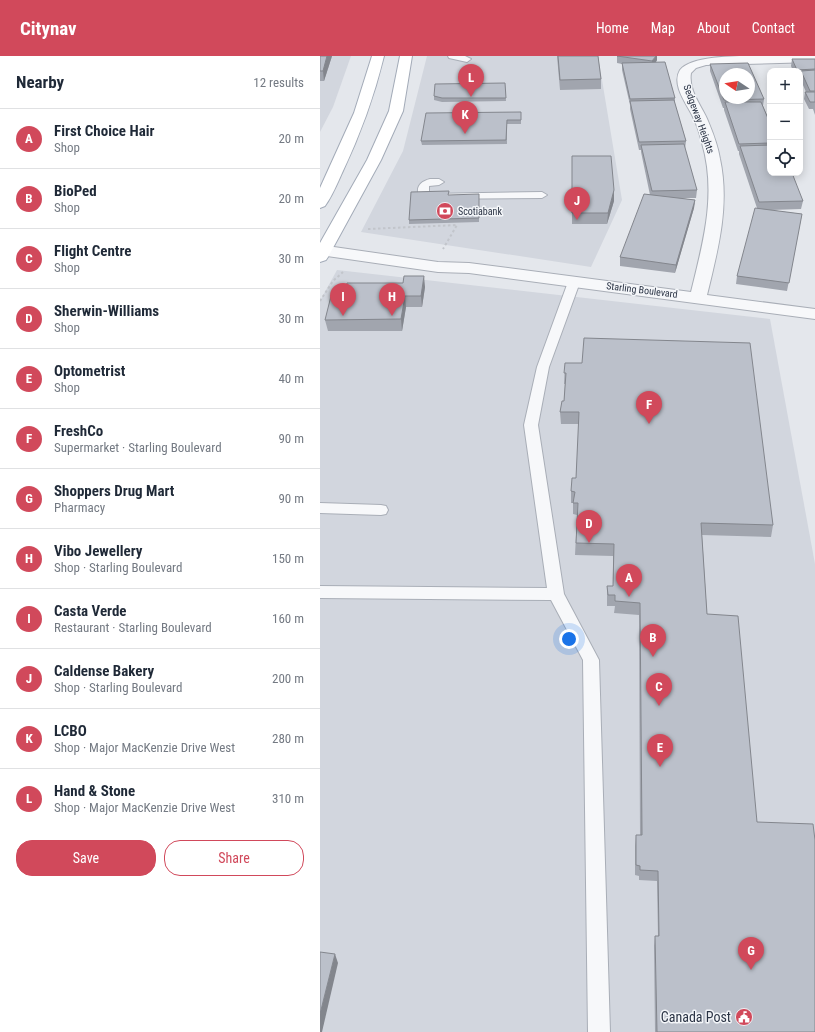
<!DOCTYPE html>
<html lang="en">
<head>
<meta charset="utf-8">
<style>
	:root { --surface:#fff; --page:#f6f6f7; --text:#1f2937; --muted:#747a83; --line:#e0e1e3; --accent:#d1495b }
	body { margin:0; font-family:"Roboto Condensed",sans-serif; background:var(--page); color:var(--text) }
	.controls { position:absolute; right:12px; top:12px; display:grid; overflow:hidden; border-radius:8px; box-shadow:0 2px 10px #0003 }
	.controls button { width:36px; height:36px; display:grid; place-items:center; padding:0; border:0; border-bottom:1px solid var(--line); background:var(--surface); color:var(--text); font:20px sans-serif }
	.compass { position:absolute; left:399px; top:12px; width:36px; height:36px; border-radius:50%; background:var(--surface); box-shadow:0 2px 10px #0003; rotate:282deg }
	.you { position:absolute; left:249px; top:583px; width:14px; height:14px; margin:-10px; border:3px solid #fff; border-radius:50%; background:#1a73e8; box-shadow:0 0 0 6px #1a73e833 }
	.badge { display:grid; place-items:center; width:26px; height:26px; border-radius:50%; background:var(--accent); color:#fff; font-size:13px; font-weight:700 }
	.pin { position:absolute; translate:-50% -33px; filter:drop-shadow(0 1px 2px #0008) }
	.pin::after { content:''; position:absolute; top:21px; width:14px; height:12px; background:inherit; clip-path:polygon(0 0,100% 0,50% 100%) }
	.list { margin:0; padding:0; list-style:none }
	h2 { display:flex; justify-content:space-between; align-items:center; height:52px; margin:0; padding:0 16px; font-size:17px }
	h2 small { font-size:13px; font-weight:400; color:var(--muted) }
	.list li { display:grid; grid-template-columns:26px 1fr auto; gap:12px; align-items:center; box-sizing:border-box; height:60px; padding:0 16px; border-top:1px solid var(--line) }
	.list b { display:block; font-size:15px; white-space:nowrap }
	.list p { margin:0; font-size:13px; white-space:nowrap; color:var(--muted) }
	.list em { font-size:13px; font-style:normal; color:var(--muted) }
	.actions { display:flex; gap:8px; padding:12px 16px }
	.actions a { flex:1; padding:9px 0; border:1px solid var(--accent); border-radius:16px; text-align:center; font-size:14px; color:var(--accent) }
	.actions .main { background:var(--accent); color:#fff }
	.icon { flex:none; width:22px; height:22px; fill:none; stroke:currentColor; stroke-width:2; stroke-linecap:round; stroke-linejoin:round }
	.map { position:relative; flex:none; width:495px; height:976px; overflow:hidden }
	header { display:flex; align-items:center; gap:24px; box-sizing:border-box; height:56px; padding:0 20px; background:var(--accent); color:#fff }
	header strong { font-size:19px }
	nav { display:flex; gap:22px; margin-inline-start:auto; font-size:14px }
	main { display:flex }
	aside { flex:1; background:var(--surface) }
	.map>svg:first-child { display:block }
	.built { fill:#d2d6de }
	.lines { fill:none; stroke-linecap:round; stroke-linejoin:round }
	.lane-casing { stroke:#a9aeb7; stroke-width:2 }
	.street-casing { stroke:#a9aeb7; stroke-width:2 }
	.primary-casing { stroke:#a3abb8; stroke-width:2 }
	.path { stroke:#c2c5cb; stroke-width:2; stroke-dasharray:2.5 2.5; stroke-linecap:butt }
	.lane { fill:#f7f8fa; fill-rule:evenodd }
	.street { fill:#f7f8fa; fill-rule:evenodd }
	.primary { fill:#fff; fill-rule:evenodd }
	.wall { fill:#a1a5ae }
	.shaded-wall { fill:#83868d }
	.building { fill:#bbc0ca; stroke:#83868d; fill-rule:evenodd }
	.labels { text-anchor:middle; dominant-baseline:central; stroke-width:3; stroke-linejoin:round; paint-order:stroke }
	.far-street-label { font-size:10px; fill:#2b3445; stroke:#f4f6f9 }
	.far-poi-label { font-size:10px; fill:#2b3445; stroke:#f4f6f9; text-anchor:start }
	.near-poi-label { font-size:14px; fill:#2b3445; stroke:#f4f6f9; text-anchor:end }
</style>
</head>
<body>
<header>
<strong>Citynav</strong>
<nav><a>Home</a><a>Map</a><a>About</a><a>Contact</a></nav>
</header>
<main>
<aside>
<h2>Nearby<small>12 results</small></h2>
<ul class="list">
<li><span class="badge">A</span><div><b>First Choice Hair</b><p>Shop</p></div><em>20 m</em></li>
<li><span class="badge">B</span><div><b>BioPed</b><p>Shop</p></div><em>20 m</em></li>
<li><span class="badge">C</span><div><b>Flight Centre</b><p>Shop</p></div><em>30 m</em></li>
<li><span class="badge">D</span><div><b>Sherwin-Williams</b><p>Shop</p></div><em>30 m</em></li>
<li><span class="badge">E</span><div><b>Optometrist</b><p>Shop</p></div><em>40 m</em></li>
<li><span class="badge">F</span><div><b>FreshCo</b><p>Supermarket · Starling Boulevard</p></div><em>90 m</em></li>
<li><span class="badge">G</span><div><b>Shoppers Drug Mart</b><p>Pharmacy</p></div><em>90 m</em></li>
<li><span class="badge">H</span><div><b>Vibo Jewellery</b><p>Shop · Starling Boulevard</p></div><em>150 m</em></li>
<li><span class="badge">I</span><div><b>Casta Verde</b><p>Restaurant · Starling Boulevard</p></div><em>160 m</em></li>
<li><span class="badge">J</span><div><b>Caldense Bakery</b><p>Shop · Starling Boulevard</p></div><em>200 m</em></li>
<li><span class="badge">K</span><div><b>LCBO</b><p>Shop · Major MacKenzie Drive West</p></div><em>280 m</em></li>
<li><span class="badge">L</span><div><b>Hand &amp; Stone</b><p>Shop · Major MacKenzie Drive West</p></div><em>310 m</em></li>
</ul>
<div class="actions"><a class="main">Save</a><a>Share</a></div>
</aside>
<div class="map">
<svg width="495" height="976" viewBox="0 0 495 976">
	<rect width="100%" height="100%" fill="#e4e7ec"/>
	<!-- built -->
	<g class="built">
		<polygon points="0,0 31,0 13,51 0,76"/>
		<polygon points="107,0 278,0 302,144 271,211 41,176 83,95"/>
		<polygon points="17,214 450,263 495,508 495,976 0,976 0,245"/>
	</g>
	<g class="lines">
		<!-- lane casing -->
		<g class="lane-casing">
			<g id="lane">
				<polygon points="128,0 145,0 151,3 147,6 129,2"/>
				<path d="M110 123H119L124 126 119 129 109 130V138L222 136 227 139 222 142 100 143C95 132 99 126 110 123Z"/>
				<polygon points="254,223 258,224 260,226 229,311 218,369 244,538 279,604 290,976 268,976 263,604 231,544 0,542 0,530 227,532 204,369 217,311 248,226 250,224"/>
				<polygon points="0,447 61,449 66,450 68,454 66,458 61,459 0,457"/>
			</g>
		</g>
		<!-- street casing -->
		<g class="street-casing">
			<path id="street" d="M432 0H495V6L386 9 376 12 371 17C368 35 382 50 388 65 393 77 398 90 400 103 410 149 398 194 387 239L495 253V263L149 217 118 216 0 199V189L118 206 149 207 371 236C383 187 397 138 382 87 380 78 377 69 373 61 367 48 351 29 360 14 371 0 414 0 432 0Z"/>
		</g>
		<!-- primary casing -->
		<g class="primary-casing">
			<g id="primary">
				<path d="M52 0H64C54 41 40 79 22 117 17 128 12 140 5 150L0 152V132L34 57Z"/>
				<polygon points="80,0 92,0 83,55 61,104 8,201 6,204 0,206 0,187 47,104 69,55"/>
			</g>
		</g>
		<!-- path -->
		<g class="path">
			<polyline points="48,173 137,169 123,193"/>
			<polyline points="0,245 13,225 23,216"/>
		</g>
		<!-- lane -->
		<use href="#lane" class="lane"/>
		<!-- street -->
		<use href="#street" class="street"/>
		<!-- primary -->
		<use href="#primary" class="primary"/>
	</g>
	<!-- wall -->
	<g class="wall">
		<polygon points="0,0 12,0 4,25 0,25"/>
		<polygon points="237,0 278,0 281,23 281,33 240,34"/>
		<polygon points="297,0 337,4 336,6 355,42 355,48 366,85 365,93 377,134 376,142 360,142 375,144 374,152 355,217 300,210 300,201 330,139 321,96 321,94 319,94 310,53 310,49 302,14 302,8 297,7"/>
		<polygon points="472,3 495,3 495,59 493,53 489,53 484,43 485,36 486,36 480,22 480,15 473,15 471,10"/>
		<polygon points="390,8 444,43 443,50 450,67 450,117 483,145 481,153 451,154 482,158 467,235 416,228 417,220 437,152 419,98 419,95 418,95 404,54 404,52 403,52 390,15"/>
		<polygon points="185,27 186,45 122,46 114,44 114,40"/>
		<polygon points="201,56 201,68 187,68 187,88 102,89 101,85"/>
		<polygon points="252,100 294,134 294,145 287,168 252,168"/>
		<polygon points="129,139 159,142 159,166 89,168 89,164"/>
		<polygon points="105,231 102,251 86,251 82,275 8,275 5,264 25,236"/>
		<polygon points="245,307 453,469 451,481 382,479 387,558 437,766 495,976 335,976 334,890 335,880 338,880 337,825 319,824 319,820 315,819 315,790 316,779 320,779 319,559 294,557 295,550 287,550 287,530 293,530 293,500 255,499 257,459 253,458 253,447 251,447 251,435 256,422 259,368 241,368 240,356 244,345 245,328 244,328"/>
	</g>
	<!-- shaded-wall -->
	<g class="shaded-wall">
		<polygon points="7,0 12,0 4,25 3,15"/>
		<polygon points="336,0 337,0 337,4 332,12 332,5"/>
		<polygon points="294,134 294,145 287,168 288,157"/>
		<polygon points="375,144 374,152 355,217 356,209"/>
		<polygon points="104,220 105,231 102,251 101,240"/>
		<polygon points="85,240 86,251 82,275 81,263"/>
		<polygon points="15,898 18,907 2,976 0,976 0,958"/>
	</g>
	<!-- building -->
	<g class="building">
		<polygon points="0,0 7,0 3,15 0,15"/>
		<polygon points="238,0 278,0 281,23 240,24"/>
		<polygon points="297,0 336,0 332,5"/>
		<polygon points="472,3 495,3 495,13 477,14"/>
		<polygon points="345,6 355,42 310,43 302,7"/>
		<path d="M428 7 444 43 404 44 390 8ZM405 18H429V42H405Z"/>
		<polygon points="495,14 495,35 490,35 481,15"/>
		<polygon points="185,27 186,42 122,42 114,40 115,28"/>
		<polygon points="485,36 495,36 495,46 490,46"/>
		<polygon points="354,44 366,85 319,86 310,45"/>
		<polygon points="405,46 441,46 450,67 450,87 419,88"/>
		<polygon points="201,56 201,64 187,64 186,84 101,85 106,57"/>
		<polygon points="364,88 377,134 332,135 321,89"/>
		<polygon points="450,89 450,117 472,117 483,145 439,146 420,90"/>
		<polygon points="252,100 291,100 294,134 288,157 252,157"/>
		<polygon points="129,135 128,139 159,138 159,162 89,164 91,136"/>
		<polygon points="324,138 375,144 356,209 300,201"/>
		<polygon points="435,152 482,158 469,227 417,220"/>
		<polygon points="84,220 104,220 101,240 85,240 81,263 5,264 12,236 25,236 27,227 83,227"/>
		<polygon points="264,282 430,287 453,469 381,467 387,558 418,560 437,766 493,768 495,784 495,976 337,976 335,880 339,880 338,815 320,814 320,810 316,809 316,779 322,779 320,547 295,545 295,539 288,539 287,530 293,530 294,488 256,487 258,447 253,447 255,436 251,435 252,422 256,422 259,356 240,356 242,345 244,345 246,317 244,317 245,307 262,307"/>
		<polygon points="0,896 15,898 0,958"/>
	</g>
	<!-- icons -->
	<defs>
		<g id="bank-disc" transform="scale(0.9)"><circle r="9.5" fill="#d1495b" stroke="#f4f6f9"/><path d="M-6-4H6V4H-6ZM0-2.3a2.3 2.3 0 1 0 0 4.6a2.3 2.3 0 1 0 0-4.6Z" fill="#fff"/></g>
		<g id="civic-disc" transform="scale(0.9)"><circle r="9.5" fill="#d1495b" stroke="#f4f6f9"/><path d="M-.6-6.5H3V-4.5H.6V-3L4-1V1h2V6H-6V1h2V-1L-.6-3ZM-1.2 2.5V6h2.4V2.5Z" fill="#fff"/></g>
	</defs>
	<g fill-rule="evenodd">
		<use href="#bank-disc" x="125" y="155"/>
		<use href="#civic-disc" x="424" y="961"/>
	</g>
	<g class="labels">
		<!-- far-street labels -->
		<g class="far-street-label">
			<text transform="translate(379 63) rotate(70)">Sedgeway Heights</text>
			<text transform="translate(322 234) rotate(7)">Starling Boulevard</text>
		</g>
		<!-- far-poi labels -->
		<g class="far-poi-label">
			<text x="138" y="155">Scotiabank</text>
		</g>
		<!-- near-poi labels -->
		<g class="near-poi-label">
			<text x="411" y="961">Canada Post</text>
		</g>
	</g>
</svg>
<div class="controls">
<button>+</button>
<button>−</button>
<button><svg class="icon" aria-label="locate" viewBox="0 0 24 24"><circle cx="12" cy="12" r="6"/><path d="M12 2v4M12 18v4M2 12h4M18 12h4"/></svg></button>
</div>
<svg class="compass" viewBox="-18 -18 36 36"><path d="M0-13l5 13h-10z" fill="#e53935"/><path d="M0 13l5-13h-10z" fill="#747a83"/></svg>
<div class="you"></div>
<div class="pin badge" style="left:309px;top:541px">A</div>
<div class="pin badge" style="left:333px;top:601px">B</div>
<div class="pin badge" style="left:339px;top:650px">C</div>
<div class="pin badge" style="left:269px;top:487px">D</div>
<div class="pin badge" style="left:340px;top:711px">E</div>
<div class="pin badge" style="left:329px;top:368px">F</div>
<div class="pin badge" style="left:431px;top:914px">G</div>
<div class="pin badge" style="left:72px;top:260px">H</div>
<div class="pin badge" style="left:23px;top:260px">I</div>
<div class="pin badge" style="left:257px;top:164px">J</div>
<div class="pin badge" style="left:145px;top:78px">K</div>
<div class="pin badge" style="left:151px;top:41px">L</div>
</div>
</main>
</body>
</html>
